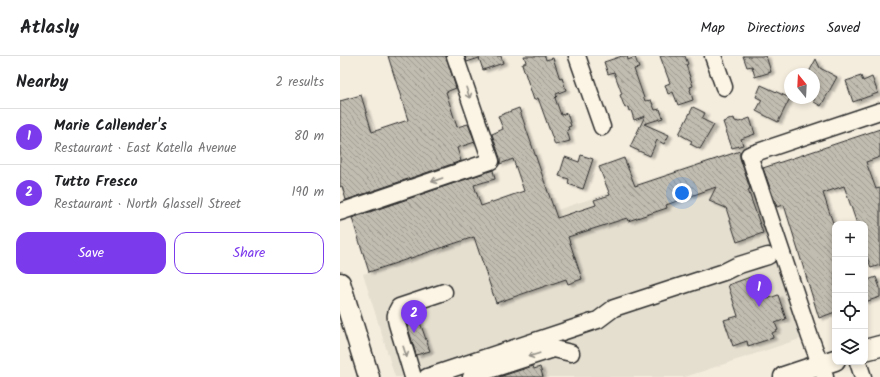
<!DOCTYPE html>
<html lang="en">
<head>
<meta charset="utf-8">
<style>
	:root { --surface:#fff; --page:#f6f6f6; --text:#202124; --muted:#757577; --line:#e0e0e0; --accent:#7c3aed }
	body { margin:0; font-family:Kalam,sans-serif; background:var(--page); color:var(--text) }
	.controls { position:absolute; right:12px; bottom:12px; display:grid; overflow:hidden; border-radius:8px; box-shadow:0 2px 6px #0003 }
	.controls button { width:36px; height:36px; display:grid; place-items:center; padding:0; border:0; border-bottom:1px solid var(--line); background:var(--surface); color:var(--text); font:20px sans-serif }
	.compass { position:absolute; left:444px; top:12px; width:36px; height:36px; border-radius:50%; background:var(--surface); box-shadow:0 2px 6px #0003; rotate:342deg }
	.you { position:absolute; left:342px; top:137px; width:14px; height:14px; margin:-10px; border:3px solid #fff; border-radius:50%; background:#1a73e8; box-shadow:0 0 0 6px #1a73e833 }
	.badge { display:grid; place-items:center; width:26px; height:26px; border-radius:50%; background:var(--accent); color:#fff; font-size:13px; font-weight:700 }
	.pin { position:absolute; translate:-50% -33px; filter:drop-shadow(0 1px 2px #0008) }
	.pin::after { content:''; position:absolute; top:21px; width:14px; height:12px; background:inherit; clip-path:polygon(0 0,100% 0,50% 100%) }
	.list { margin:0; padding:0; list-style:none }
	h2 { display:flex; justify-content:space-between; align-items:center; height:52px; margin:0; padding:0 16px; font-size:17px }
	h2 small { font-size:13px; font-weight:400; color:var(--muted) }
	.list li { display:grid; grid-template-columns:26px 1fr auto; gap:12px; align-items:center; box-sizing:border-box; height:56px; padding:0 16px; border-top:1px solid var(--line) }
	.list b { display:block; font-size:15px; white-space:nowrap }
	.list p { margin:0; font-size:13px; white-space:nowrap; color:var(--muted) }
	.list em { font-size:13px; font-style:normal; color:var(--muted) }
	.actions { display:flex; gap:8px; padding:12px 16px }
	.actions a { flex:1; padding:9px 0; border:1px solid var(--accent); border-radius:12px; text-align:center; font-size:14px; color:var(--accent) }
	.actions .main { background:var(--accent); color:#fff }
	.icon { flex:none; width:22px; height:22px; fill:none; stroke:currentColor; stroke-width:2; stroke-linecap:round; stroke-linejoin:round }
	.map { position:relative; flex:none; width:540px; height:321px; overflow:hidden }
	header { display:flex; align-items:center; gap:24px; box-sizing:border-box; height:56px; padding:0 20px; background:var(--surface); border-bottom:1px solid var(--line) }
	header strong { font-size:19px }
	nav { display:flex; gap:22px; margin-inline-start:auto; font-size:14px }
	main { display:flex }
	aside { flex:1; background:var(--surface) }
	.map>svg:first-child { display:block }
	.built { fill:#e5dfd0 }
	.building { fill:url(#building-back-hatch); stroke:#2b2b2b; filter:url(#shadow) }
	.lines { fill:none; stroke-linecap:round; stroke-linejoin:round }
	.minor-casing { stroke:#2b2b2b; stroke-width:19 }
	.major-casing { stroke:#2b2b2b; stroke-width:23 }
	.minor { stroke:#fcf5e5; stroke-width:16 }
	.major { stroke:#fcf5e5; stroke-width:20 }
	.oneway { stroke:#949088 }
</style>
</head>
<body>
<header>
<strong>Atlasly</strong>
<nav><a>Map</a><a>Directions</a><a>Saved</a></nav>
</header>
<main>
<aside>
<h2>Nearby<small>2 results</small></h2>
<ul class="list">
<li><span class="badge">1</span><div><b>Marie Callender's</b><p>Restaurant · East Katella Avenue</p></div><em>80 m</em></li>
<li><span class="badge">2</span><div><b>Tutto Fresco</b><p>Restaurant · North Glassell Street</p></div><em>190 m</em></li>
</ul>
<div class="actions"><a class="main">Save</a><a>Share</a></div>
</aside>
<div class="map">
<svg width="540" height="321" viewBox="0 0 540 321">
	<defs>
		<pattern id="building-back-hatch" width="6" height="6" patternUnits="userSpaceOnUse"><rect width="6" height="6" fill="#c2bdb1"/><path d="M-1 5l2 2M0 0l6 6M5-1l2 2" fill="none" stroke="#9e9a90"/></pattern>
		<filter id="shadow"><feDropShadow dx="3.5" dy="2" stdDeviation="1" flood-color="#0004"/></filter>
	</defs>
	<rect width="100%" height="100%" fill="#f4edde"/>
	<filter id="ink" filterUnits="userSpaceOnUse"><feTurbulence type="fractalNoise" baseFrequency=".025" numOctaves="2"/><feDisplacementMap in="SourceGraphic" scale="8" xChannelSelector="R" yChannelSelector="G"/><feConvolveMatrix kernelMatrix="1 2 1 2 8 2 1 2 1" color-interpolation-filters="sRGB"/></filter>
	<g filter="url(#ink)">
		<!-- built -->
		<polygon class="built" points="402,93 460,283 345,321 55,321 23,218"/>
		<!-- building -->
		<g class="building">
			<polygon points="48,0 106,0 116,32 106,36 117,71 128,68 135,86 117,92 121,105 6,144 2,130 0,131 0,45 21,39 32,76 68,64"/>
			<polygon points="125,0 161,0 163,7 143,14 139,2 127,6"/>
			<polygon points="184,0 205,0 206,4 213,2 220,23 222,22 226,34 216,38 217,40 215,42 221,59 227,57 231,70 228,71 229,74 227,74 230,85 215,89 198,42 194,44 182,8 186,6"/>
			<polygon points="282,0 287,0 288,4 295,1 299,12 294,13 305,45 311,44 315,54 320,53 323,62 304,68 329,79 324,88 317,84 310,100 290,91 305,60 294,64 291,54 289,55 288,51 285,52 280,39 282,38 274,16 268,18 264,6"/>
			<polygon points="320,0 345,0 348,8 346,9 353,30 350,31 351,33 350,34 353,44 338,49 333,36 328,38 325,29 330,27"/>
			<polygon points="403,0 426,0 431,16 415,21 412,10 407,11"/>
			<polygon points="476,3 480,12 497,21 481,50 474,46 474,18 468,18"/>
			<polygon points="521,20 523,25 532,21 538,37 513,46 506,25"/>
			<polygon points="421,29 450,42 438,66 416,55 422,44 416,41"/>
			<polygon points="353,51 365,57 362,63 374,69 360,93 350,88 352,85 339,78"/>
			<polygon points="179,52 217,162 256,149 254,144 270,139 259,111 284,102 295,130 400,95 400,102 410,133 408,134 423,177 397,186 386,152 369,145 376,131 326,149 327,152 288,165 287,162 228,181 242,223 228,228 226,223 156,247 134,181 29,216 12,162 153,114 155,123 134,129 141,150 184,135 173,103 160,108 160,102 152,78 163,73 158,60"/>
			<polygon points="394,62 395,65 399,66 410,62 415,78 401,83 403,89 392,92 383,66"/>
			<polygon points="540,73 540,101 526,106 536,133 540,132 540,209 531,212 525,194 525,168 517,168 504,130 483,137 495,173 495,256 479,262 444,149 437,151 423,112"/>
			<polygon points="241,99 253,103 243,133 228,128 229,123 219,120 225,101 239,106"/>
			<polygon points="413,220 419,239 426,237 427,243 438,239 446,263 435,267 438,274 432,277 433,282 408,290 407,285 393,290 384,264 398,260 388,229"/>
			<polygon points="536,221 540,232 540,241 525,246 525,225"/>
			<polygon points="76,255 90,295 76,299 65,261 66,259"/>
			<polygon points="193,310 194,313 200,311 203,321 159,321"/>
		</g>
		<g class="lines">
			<!-- minor casing -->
			<g class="minor-casing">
				<g id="minor">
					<polyline points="237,0 262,71"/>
					<polyline points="373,0 384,31"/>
					<polyline points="0,156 151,105 115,0"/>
					<polyline points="518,306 523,321"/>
					<path d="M73 321 57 268C55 261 55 257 59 251L104 236"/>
					<polyline points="87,321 258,264 274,252 384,216 396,210 428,200"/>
					<polyline points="131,321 134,319 214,293 231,297"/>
					<polyline points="485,321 470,281 409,99 540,55"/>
				</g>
			</g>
			<!-- major casing -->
			<g class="major-casing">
				<g id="major">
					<polyline points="0,227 29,321"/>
					<polyline points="525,294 540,290"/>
					<polyline points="444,321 495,304"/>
				</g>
			</g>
			<!-- minor -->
			<use href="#minor" class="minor"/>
			<!-- major -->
			<use href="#major" class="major"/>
		</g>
		<!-- one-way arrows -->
		<defs><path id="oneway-shaft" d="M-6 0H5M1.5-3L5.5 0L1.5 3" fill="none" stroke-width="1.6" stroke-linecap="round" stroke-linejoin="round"/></defs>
		<g class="oneway">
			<use href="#oneway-shaft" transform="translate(128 37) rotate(71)"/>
			<use href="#oneway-shaft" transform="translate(97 124) rotate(161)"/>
			<use href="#oneway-shaft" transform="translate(65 296) rotate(72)"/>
			<use href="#oneway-shaft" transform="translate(194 299) rotate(162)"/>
		</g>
	</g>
</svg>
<div class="controls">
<button>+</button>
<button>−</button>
<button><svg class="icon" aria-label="locate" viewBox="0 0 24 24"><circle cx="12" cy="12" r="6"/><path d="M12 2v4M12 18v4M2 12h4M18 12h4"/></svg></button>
<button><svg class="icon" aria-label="layers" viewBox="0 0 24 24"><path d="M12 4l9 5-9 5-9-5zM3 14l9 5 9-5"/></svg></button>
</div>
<svg class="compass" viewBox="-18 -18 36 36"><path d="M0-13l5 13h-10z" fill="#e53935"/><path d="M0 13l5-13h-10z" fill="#757577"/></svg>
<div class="you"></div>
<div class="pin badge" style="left:419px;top:251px">1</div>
<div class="pin badge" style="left:74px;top:277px">2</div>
</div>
</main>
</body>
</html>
